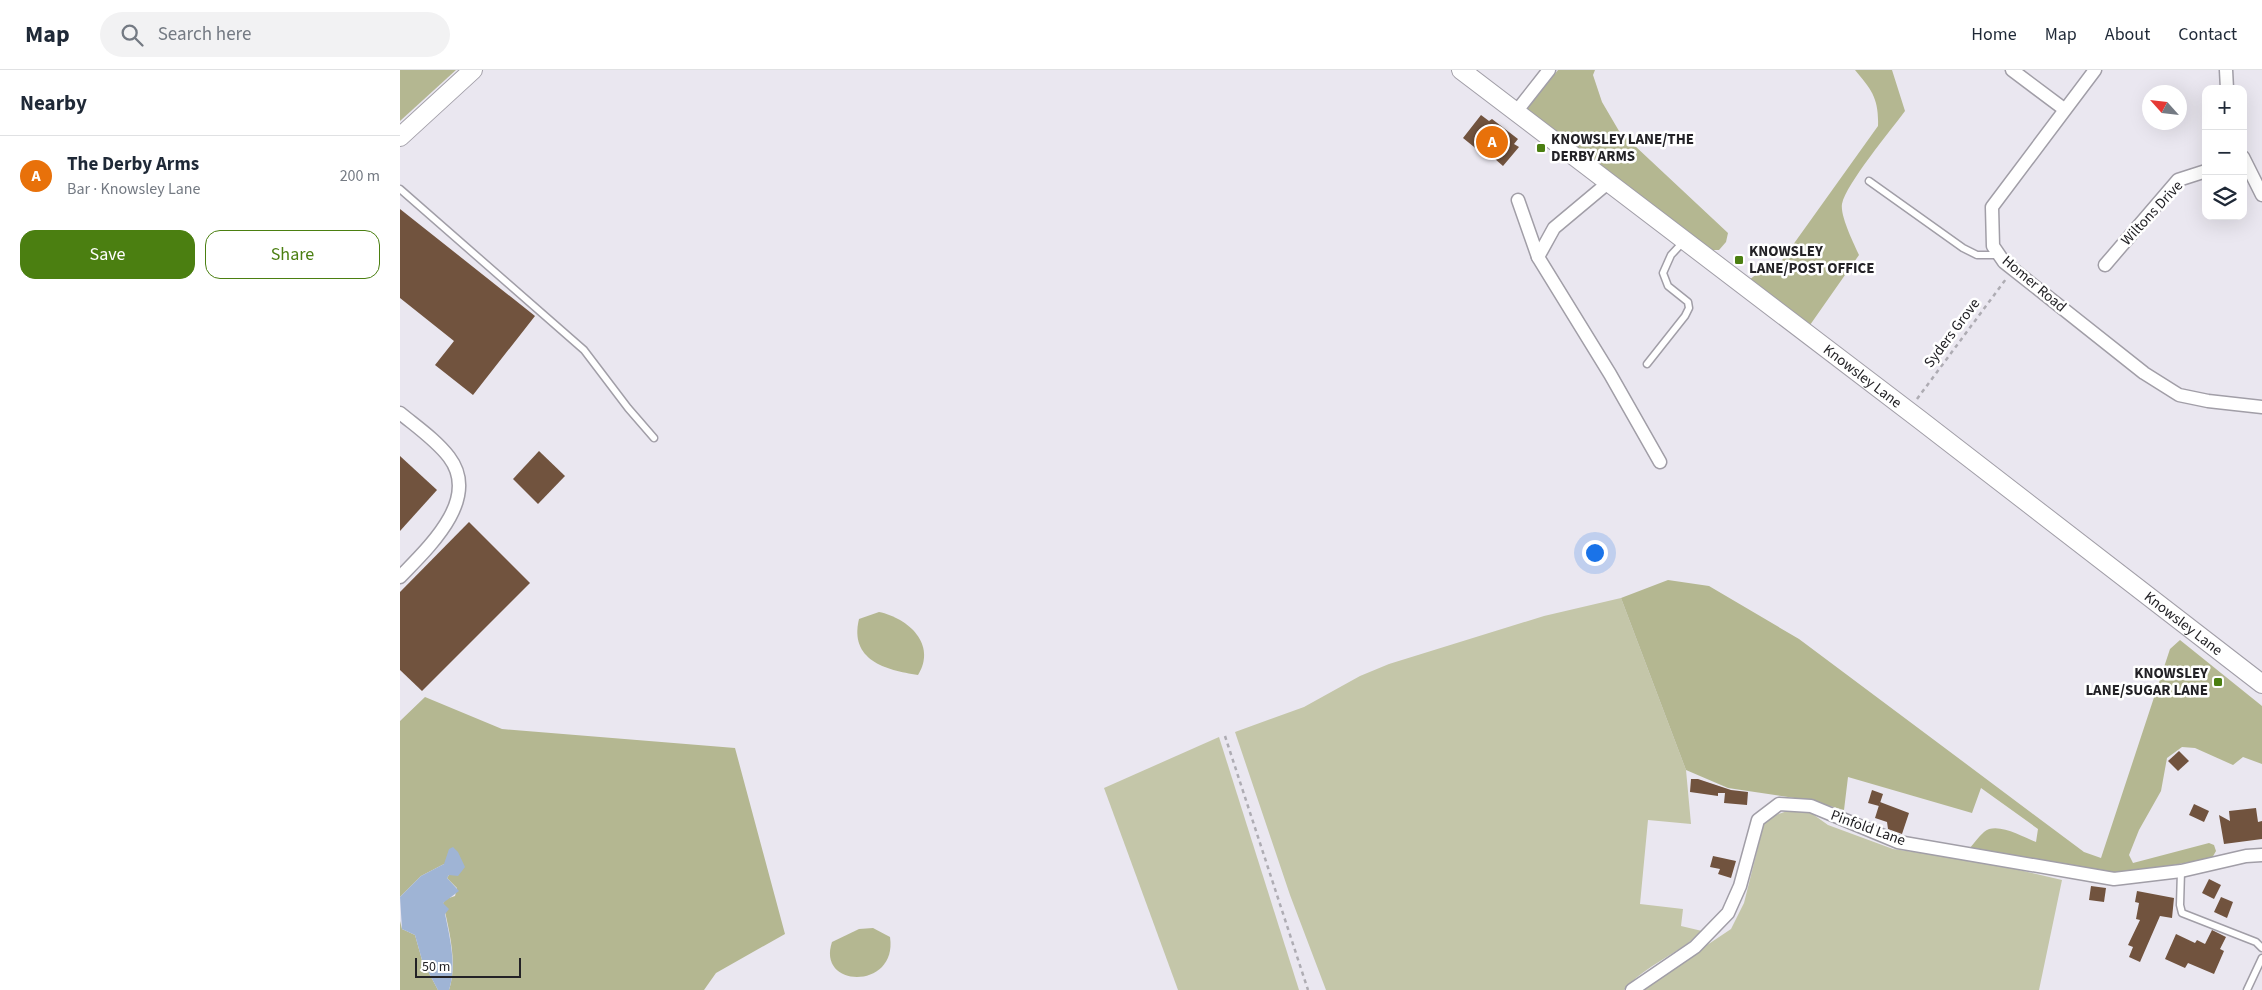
<!DOCTYPE html>
<html lang="en">
<head>
<meta charset="utf-8">
<style>
	:root { --surface:#fff; --page:#f2f2f3; --text:#1f2937; --muted:#747a83; --line:#e0e1e3; --accent:#4b7f11 }
	body { margin:0; font-family:"Source Sans 3",sans-serif; background:var(--page); color:var(--text) }
	.controls { position:absolute; right:15px; top:15px; display:grid; overflow:hidden; border-radius:10px; box-shadow:0 5px 20px #0002 }
	.controls button { width:45px; height:45px; display:grid; place-items:center; padding:0; border:0; border-bottom:1px solid var(--line); background:var(--surface); color:var(--text); font:25px sans-serif }
	.compass { position:absolute; left:1742px; top:15px; width:45px; height:45px; border-radius:50%; background:var(--surface); box-shadow:0 5px 20px #0002; rotate:297deg }
	.scale { position:absolute; left:15px; bottom:12px; width:106px; box-sizing:border-box; padding-left:5px; border:2px solid #232226; border-top:0; font-size:14px; line-height:18px; white-space:nowrap; color:#232226; -webkit-text-stroke:4px #fff; paint-order:stroke }
	.you { position:absolute; left:1194px; top:482px; width:18px; height:18px; margin:-12px; border:4px solid #fff; border-radius:50%; background:#1a73e8; box-shadow:0 0 0 8px #1a73e833 }
	.badge { display:grid; place-items:center; width:32px; height:32px; border-radius:50%; background:var(--accent); color:#fff; font-size:16px; font-weight:700 }
	.pin { position:absolute; translate:-50% -50%; border:2px solid #fff; box-shadow:0 1px 5px #0006 }
	.list { margin:0; padding:0; list-style:none }
	h2 { display:flex; justify-content:space-between; align-items:center; height:65px; margin:0; padding:0 20px; font-size:21px }
	h2 small { font-size:16px; font-weight:400; color:var(--muted) }
	.list li { display:grid; grid-template-columns:32px 1fr auto; gap:15px; align-items:center; box-sizing:border-box; height:80px; padding:0 20px; border-top:1px solid var(--line) }
	.list b { display:block; font-size:19px; white-space:nowrap }
	.list p { margin:0; font-size:16px; white-space:nowrap; color:var(--muted) }
	.list em { font-size:16px; font-style:normal; color:var(--muted) }
	.actions { display:flex; gap:10px; padding:15px 20px }
	.actions a { flex:1; padding:11px 0; border:1px solid var(--accent); border-radius:15px; text-align:center; font-size:18px; color:var(--accent) }
	.actions .main { background:var(--accent); color:#fff }
	.icon { flex:none; width:28px; height:28px; fill:none; stroke:currentColor; stroke-width:2; stroke-linecap:round; stroke-linejoin:round }
	.map { position:relative; flex:none; width:1862px; height:920px; overflow:hidden }
	header { display:flex; align-items:center; gap:30px; box-sizing:border-box; height:70px; padding:0 25px; background:var(--surface); border-bottom:1px solid var(--line) }
	header strong { font-size:24px }
	nav { display:flex; gap:28px; margin-inline-start:auto; font-size:18px }
	.search { width:350px; height:45px; background:var(--page); display:flex; align-items:center; gap:12px; box-sizing:border-box; padding:0 18px; border-radius:28px; color:var(--muted); font-size:19px }
	main { display:flex }
	aside { flex:1; background:var(--surface) }
	.map>svg:first-child { display:block }
	.green { fill:#c4c6a9 }
	.forest { fill:#b4b791 }
	.water { fill:#9fb4d5 }
	.building { fill:#71533e }
	.lines { fill:none; stroke-linecap:round; stroke-linejoin:round }
	.lane-casing { stroke:#a19ea7; stroke-width:9 }
	.street-casing { stroke:#a19ea7; stroke-width:15 }
	.secondary-casing { stroke:#a19ea7; stroke-width:20 }
	.path { stroke:#aeacb3; stroke-width:2.5; stroke-dasharray:4 4; stroke-linecap:butt }
	.lane { stroke:#fff; stroke-width:6 }
	.street { stroke:#fff; stroke-width:12 }
	.secondary { stroke:#fff; stroke-width:18 }
	.poi-dot { fill:#4b7f11; stroke:#fff; stroke-width:2 }
	.labels { text-anchor:middle; dominant-baseline:central; stroke-width:5; stroke-linejoin:round; paint-order:stroke }
	.poi-label { font-size:15px; font-weight:bold; fill:#232226; stroke:#fff; text-anchor:start }
	.street-label { font-size:15px; fill:#232226; stroke:#fff }
</style>
</head>
<body>
<header>
<strong>Map</strong>
<div class="search"><svg class="icon" aria-label="search" viewBox="0 0 24 24"><circle cx="10" cy="10" r="6"/><path d="M15 15l6 6"/></svg>Search here</div>
<nav><a>Home</a><a>Map</a><a>About</a><a>Contact</a></nav>
</header>
<main>
<aside>
<h2>Nearby<small></small></h2>
<ul class="list">
<li><span class="badge" style="background:#e8710a">A</span><div><b>The Derby Arms</b><p>Bar · Knowsley Lane</p></div><em>200 m</em></li>
</ul>
<div class="actions"><a class="main">Save</a><a>Share</a></div>
</aside>
<div class="map">
<svg width="1862" height="920" viewBox="0 0 1862 920">
	<rect width="100%" height="100%" fill="#eae7f0"/>
	<!-- green -->
	<g class="green">
		<path d="M1221 528 1286 700 1291 754 1248 750 1240 834 1283 839 1281 856 1302 861C1278 885 1246 894 1224 920H926L890 825 835 662 904 637 960 606 989 594 1144 546Z"/>
		<polygon points="819,667 899,920 778,920 704,718"/>
		<polygon points="1390,740 1407,740 1428,755 1493,779 1590,793 1662,810 1639,920 1240,920 1331,859 1344,833 1365,749"/>
	</g>
	<!-- forest -->
	<g class="forest">
		<polygon points="0,0 56,0 0,51"/>
		<polygon points="1158,0 1195,0 1193,5 1202,32 1219,61 1328,163 1326,172 1319,180 1312,180 1127,39"/>
		<path d="M1455 0H1492L1505 41C1491 60 1446 114 1442 134 1440 146 1454 174 1459 185L1410 255 1349 210 1362 200H1375L1478 56C1479 29 1472 20 1455 0Z"/>
		<path d="M1268 510 1309 516 1399 569 1684 782 1701 788 1770 579 1780 570 1862 636V694L1843 687 1833 695 1795 678 1782 677 1767 688 1761 721 1739 760 1729 785 1733 793 1809 773 1814 775 1816 781 1812 788 1713 806 1568 780C1573 775 1578 767 1584 762 1597 751 1624 768 1636 772L1638 759 1581 718 1572 743 1448 707 1444 740 1408 730 1328 718 1286 700 1221 528Z"/>
		<path d="M479 542C508 548 537 574 518 605 485 600 449 590 459 549Z"/>
		<path d="M25 627 102 659 335 678 385 864 316 903 304 920H49C58 893 49 860 43 833L46 829 55 826 57 818 47 808 49 805 44 794 21 806 0 827V651Z"/>
		<polygon points="0,851 2,859 15,865 22,890 38,920 0,920"/>
		<path d="M473 858 490 867C498 920 416 919 432 872L459 859Z"/>
	</g>
	<!-- water -->
	<path class="water" d="M53 777 58 782 65 797 58 806 49 805 47 808 59 821 43 833 49 839 45 844C50 868 57 897 49 920H38L22 890 15 865 2 859 0 827 21 806 44 794 49 779Z"/>
	<!-- building -->
	<g class="building">
		<polygon points="1081,45 1089,51 1092,49 1118,69 1114,74 1119,77 1103,96 1087,82 1084,85 1063,68"/>
		<polygon points="0,139 135,246 73,325 35,295 54,271 0,228"/>
		<polygon points="139,381 165,406 138,434 113,409"/>
		<polygon points="0,386 37,420 0,461"/>
		<polygon points="69,452 130,513 22,621 0,600 0,522"/>
		<polygon points="1779,681 1789,691 1778,701 1768,691"/>
		<polygon points="1291,709 1298,709 1331,720 1348,722 1347,735 1324,733 1325,723 1318,723 1318,726 1290,722"/>
		<polygon points="1472,720 1483,724 1479,736 1468,733"/>
		<polygon points="1480,732 1509,743 1502,764 1488,759 1487,752 1475,748"/>
		<polygon points="1794,734 1809,741 1804,752 1789,745"/>
		<polygon points="1856,738 1858,752 1862,751 1862,769 1824,774 1819,745 1830,751 1829,741"/>
		<polygon points="1313,786 1336,791 1331,808 1318,804 1320,799 1310,797"/>
		<polygon points="1809,809 1821,815 1814,829 1802,823"/>
		<polygon points="1691,816 1706,818 1704,832 1689,830"/>
		<polygon points="1737,821 1774,828 1772,848 1760,846 1740,892 1729,887 1733,877 1728,875 1740,850 1736,849 1739,833 1735,832"/>
		<polygon points="1821,827 1833,832 1827,848 1814,842"/>
		<polygon points="1812,860 1826,867 1820,879 1824,881 1814,904 1788,893 1785,898 1765,889 1776,864 1795,873 1797,870 1805,874"/>
	</g>
	<g class="lines">
		<!-- lane casing -->
		<g class="lane-casing">
			<g id="lane">
				<polyline points="1469,111 1563,178 1577,185 1599,185"/>
				<polyline points="0,119 184,280 228,338 254,368"/>
				<polyline points="1247,294 1285,246 1289,238 1288,232 1268,216 1263,203 1271,185 1284,171"/>
				<polyline points="1781,801 1780,835 1782,843 1856,872 1862,878"/>
				<polyline points="1847,920 1862,888"/>
			</g>
		</g>
		<!-- street casing -->
		<g class="street-casing">
			<g id="street">
				<polyline points="1612,0 1664,39"/>
				<polyline points="1695,0 1592,137 1593,176 1604,192 1744,303 1779,325 1808,331 1862,337"/>
				<polyline points="1826,0 1827,19"/>
				<polyline points="1116,42 1149,0"/>
				<polyline points="1843,87 1862,125"/>
				<polyline points="1209,112 1154,158 1138,187 1210,304 1260,392"/>
				<polyline points="1118,130 1138,187"/>
				<polyline points="1705,195 1778,110 1806,101"/>
				<path d="M0 343C17 357 36 370 49 387 81 429 29 477 0 507"/>
				<polyline points="1232,920 1295,877 1328,843 1340,816 1358,750 1379,734 1411,736 1498,772 1714,809 1781,801 1846,786 1862,785"/>
			</g>
		</g>
		<!-- secondary casing -->
		<g class="secondary-casing">
			<g id="secondary">
				<path id="s1" d="M1061 0 1519 349 1862 614"/>
				<polyline points="0,67 73,0"/>
			</g>
		</g>
		<!-- path -->
		<g class="path">
			<polyline points="1517,329 1606,209"/>
			<polyline points="825,666 908,920"/>
		</g>
		<!-- lane -->
		<use href="#lane" class="lane"/>
		<!-- street -->
		<use href="#street" class="street"/>
		<!-- secondary -->
		<use href="#secondary" class="secondary"/>
	</g>
	<!-- markers -->
	<g class="poi-dot">
		<rect x="1136" y="73" width="10" height="10" rx="2.5"/>
		<rect x="1334" y="185" width="10" height="10" rx="2.5"/>
		<rect x="1813" y="607" width="10" height="10" rx="2.5"/>
	</g>
	<g class="labels">
		<!-- poi labels -->
		<g class="poi-label">
			<text x="1151" y="69">KNOWSLEY LANE/THE<tspan x="1151" dy="17">DERBY ARMS</tspan></text>
			<text x="1349" y="181">KNOWSLEY<tspan x="1349" dy="17">LANE/POST OFFICE</tspan></text>
			<text x="1808" y="603" text-anchor="end">KNOWSLEY<tspan x="1808" dy="17">LANE/SUGAR LANE</tspan></text>
		</g>
		<!-- street labels -->
		<g class="street-label">
			<text transform="translate(1752 143) rotate(-47)">Wiltons Drive</text>
			<text transform="translate(1634 214) rotate(40)">Homer Road</text>
			<text transform="translate(1552 263) rotate(-53)">Syders Grove</text>
			<text stroke="none"><textPath href="#s1" startOffset="505">Knowsley Lane</textPath></text>
			<text stroke="none"><textPath href="#s1" startOffset="910">Knowsley Lane</textPath></text>
			<text transform="translate(1468 758) rotate(20)">Pinfold Lane</text>
		</g>
	</g>
</svg>
<div class="controls">
<button>+</button>
<button>−</button>
<button><svg class="icon" aria-label="layers" viewBox="0 0 24 24"><path d="M12 4l9 5-9 5-9-5zM3 14l9 5 9-5"/></svg></button>
</div>
<svg class="compass" viewBox="-18 -18 36 36"><path d="M0-13l5 13h-10z" fill="#e53935"/><path d="M0 13l5-13h-10z" fill="#747a83"/></svg>
<div class="scale">50 m</div>
<div class="you"></div>
<div class="pin badge" style="left:1092px;top:72px;background:#e8710a">A</div>
</div>
</main>
</body>
</html>
